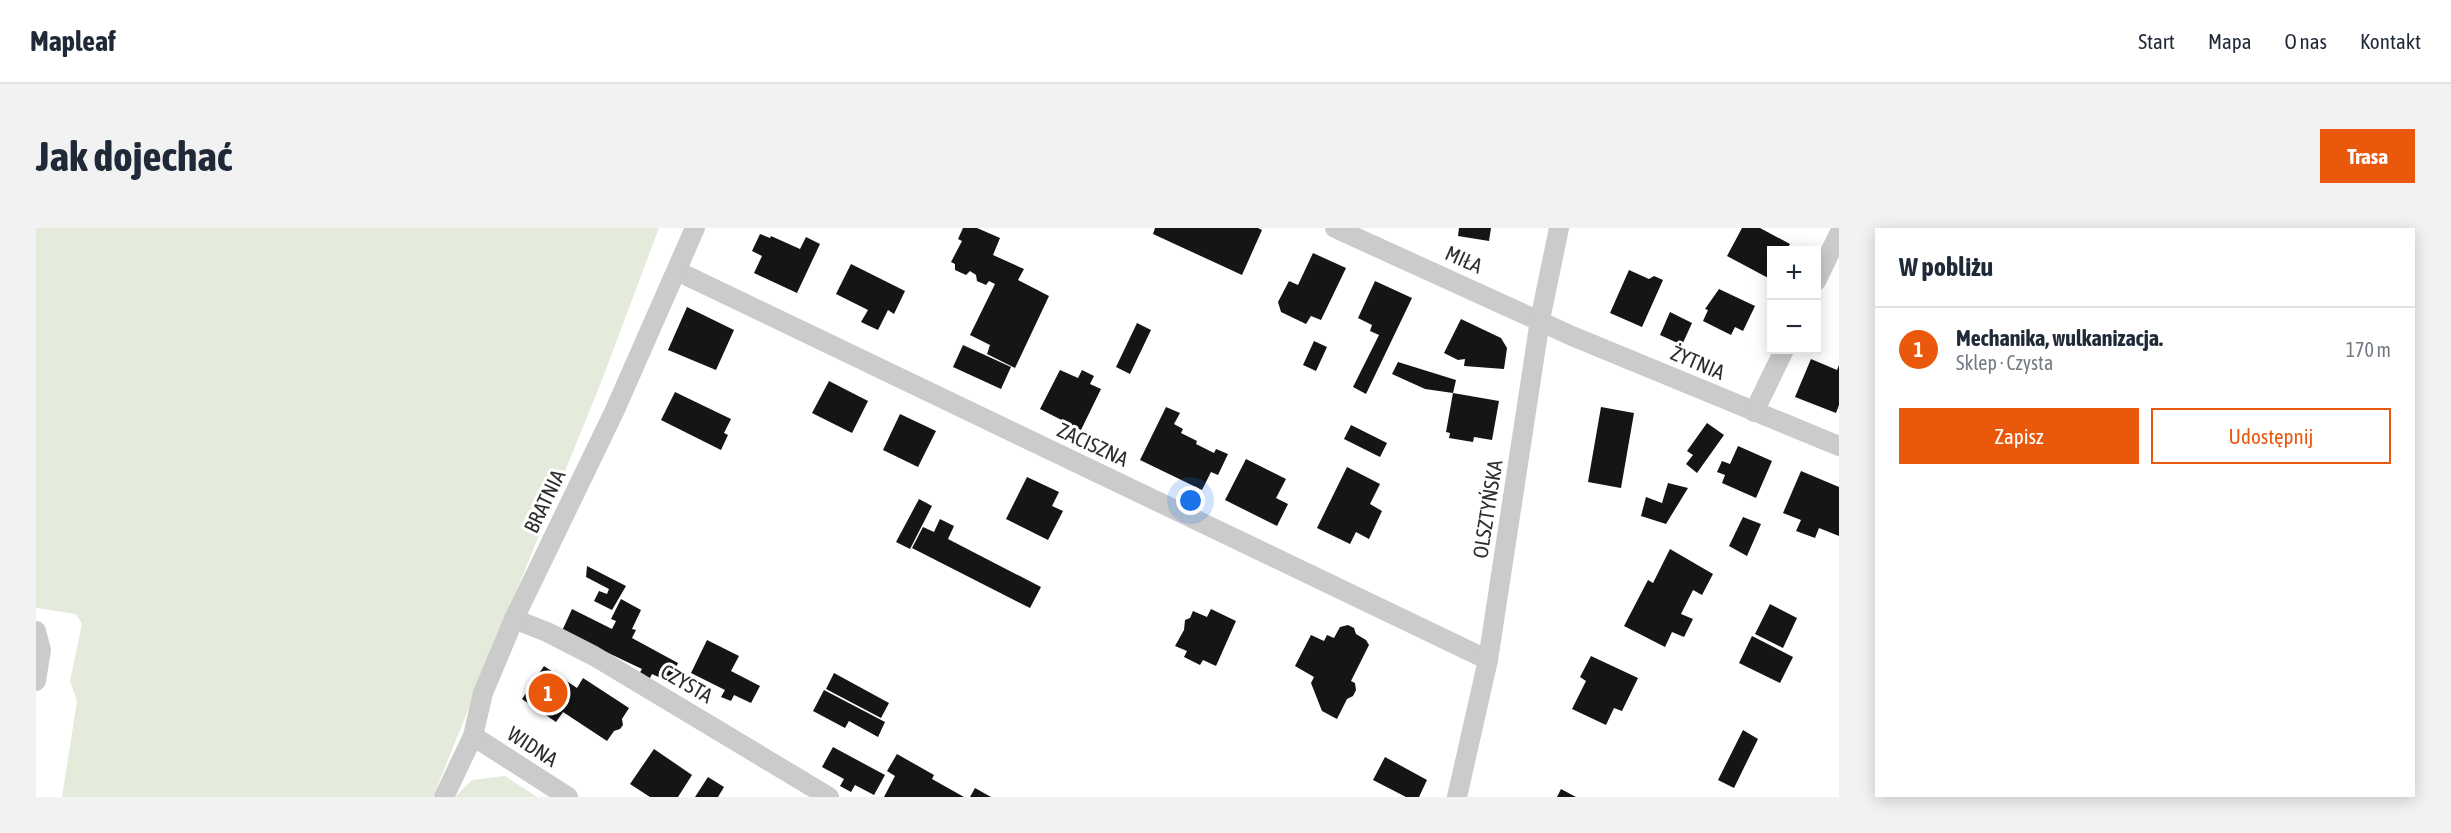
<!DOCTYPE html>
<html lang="pl">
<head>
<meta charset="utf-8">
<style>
	:root { --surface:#fff; --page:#f2f2f3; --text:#1f2937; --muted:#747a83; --line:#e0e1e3; --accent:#ea580c }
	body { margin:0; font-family:"Asap Condensed",sans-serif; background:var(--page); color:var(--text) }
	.controls { position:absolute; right:18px; top:18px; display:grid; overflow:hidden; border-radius:0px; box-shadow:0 3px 15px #0003 }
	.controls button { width:54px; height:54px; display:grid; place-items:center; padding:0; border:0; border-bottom:2px solid var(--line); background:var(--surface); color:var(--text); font:30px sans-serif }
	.you { position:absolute; left:1155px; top:273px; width:21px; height:21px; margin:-15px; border:4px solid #fff; border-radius:50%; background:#1a73e8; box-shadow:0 0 0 9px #1a73e833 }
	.badge { display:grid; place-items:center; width:39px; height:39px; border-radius:50%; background:var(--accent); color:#fff; font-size:20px; font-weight:700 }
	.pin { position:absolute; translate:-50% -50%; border:3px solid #fff; box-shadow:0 2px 6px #0006 }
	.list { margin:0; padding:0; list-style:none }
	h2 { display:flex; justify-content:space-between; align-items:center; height:78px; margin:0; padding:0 24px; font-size:26px }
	h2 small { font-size:20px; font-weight:400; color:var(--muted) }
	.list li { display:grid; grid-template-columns:39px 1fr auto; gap:18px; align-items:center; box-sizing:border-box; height:84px; padding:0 24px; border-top:2px solid var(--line) }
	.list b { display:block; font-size:22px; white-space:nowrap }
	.list p { margin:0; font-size:20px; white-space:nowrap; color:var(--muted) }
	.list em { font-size:20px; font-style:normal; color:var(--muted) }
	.actions { display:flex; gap:12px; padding:18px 24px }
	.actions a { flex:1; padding:14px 0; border:2px solid var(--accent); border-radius:0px; text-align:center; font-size:21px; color:var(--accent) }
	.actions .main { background:var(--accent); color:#fff }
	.map { position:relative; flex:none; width:1803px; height:569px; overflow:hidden; border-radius:0px }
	header { display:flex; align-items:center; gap:36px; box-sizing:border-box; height:84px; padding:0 30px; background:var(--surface); border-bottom:2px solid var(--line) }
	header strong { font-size:28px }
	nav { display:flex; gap:33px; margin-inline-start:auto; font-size:21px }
	.intro { display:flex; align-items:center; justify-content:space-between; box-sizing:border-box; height:144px; padding:0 36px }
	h1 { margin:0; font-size:42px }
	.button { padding:15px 27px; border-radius:0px; background:var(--accent); color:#fff; font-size:21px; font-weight:700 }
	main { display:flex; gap:36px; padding:0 36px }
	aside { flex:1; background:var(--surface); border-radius:0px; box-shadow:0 3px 15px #0003 }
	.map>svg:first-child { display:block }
	.green { fill:#e5ebdb }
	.building { fill:#151515 }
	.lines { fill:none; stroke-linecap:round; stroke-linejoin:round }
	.minor { stroke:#cbcbcb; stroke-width:20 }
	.labels { text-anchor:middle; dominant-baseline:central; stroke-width:6; stroke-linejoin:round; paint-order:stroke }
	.street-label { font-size:21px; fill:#2e2e2e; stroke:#fff }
</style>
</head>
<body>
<header>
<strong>Mapleaf</strong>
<nav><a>Start</a><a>Mapa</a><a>O nas</a><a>Kontakt</a></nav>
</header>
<div class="intro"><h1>Jak dojechać</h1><a class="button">Trasa</a></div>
<main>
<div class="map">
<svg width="1803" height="569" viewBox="0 0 1803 569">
	<rect width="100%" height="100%" fill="#fff"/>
	<!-- green -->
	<g class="green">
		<polygon points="0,0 623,0 566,152 397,569 26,569 41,473 34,453 46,396 40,386 0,380"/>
		<polygon points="469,548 501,569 419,569 436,552"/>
	</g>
	<!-- building -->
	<g class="building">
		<polygon points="927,0 941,0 964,10 957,27 988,41 982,52 1013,68 979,140 951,126 954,117 934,107 959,56 953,53 950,57 941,53 940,47 934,43 930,47 919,42 919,36 915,34 926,13 922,11"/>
		<polygon points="1119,0 1222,0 1226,2 1206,47 1117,6"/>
		<polygon points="1423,0 1455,0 1453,13 1422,8"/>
		<polygon points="1706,0 1724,0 1754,16 1750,22 1736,22 1736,52 1691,28"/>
		<polygon points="724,6 734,10 735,8 764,21 770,9 784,16 761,65 718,45 726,28 716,23"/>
		<polygon points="1277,25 1310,40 1285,92 1275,88 1270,96 1245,84 1242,74 1253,53 1262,57"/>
		<polygon points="815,36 869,63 858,86 852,82 842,102 825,94 832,82 800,66"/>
		<polygon points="1593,42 1613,51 1618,48 1627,52 1606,99 1574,85"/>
		<polygon points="1339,53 1376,70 1330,166 1317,159 1343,107 1334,103 1336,97 1322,90"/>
		<polygon points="1683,61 1719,78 1707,103 1699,99 1695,107 1667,93 1672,82 1669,81"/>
		<polygon points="651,79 698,102 680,142 632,122"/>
		<polygon points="1634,84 1656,95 1646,117 1624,107"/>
		<polygon points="1425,91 1465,110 1471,120 1468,141 1428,138 1429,131 1422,132 1408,125"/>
		<polygon points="1101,95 1115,102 1094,146 1080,139"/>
		<polygon points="1278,113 1291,119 1280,143 1267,137"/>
		<polygon points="927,117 975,139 965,161 917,139"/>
		<polygon points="1775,131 1801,142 1803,137 1803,177 1800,185 1759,169"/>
		<polygon points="1362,134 1420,152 1417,165 1389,161 1356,146"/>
		<polygon points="1024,142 1042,150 1046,142 1058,148 1054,156 1065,161 1045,202 1004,181"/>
		<polygon points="793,153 832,173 816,205 776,185"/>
		<polygon points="639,164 695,191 688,205 692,207 685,222 625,192"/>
		<polygon points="1417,165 1463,173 1456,212 1438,209 1437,214 1413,210 1414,205 1410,204"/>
		<polygon points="1130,179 1144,185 1138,196 1147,201 1145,205 1161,213 1160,216 1178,225 1180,221 1192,226 1182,247 1175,244 1166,262 1104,232"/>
		<polygon points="1565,179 1598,185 1585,260 1552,254"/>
		<polygon points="864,186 900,203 882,239 847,222"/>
		<polygon points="1671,195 1688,207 1661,245 1650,236 1657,227 1651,223"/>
		<polygon points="1315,197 1351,215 1344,229 1308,211"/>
		<polygon points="1702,218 1736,233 1720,270 1686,255 1689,247 1681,244 1686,233 1694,236"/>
		<polygon points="1210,231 1250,251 1240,270 1252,276 1241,298 1189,272"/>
		<polygon points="1311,239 1344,256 1334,276 1346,283 1333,311 1320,304 1314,316 1281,300"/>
		<polygon points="1765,243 1803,259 1803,308 1783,300 1779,310 1760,303 1765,292 1747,285"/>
		<polygon points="991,249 1023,264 1016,278 1027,283 1012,312 970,291"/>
		<polygon points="1632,255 1652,260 1630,296 1605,288 1610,269 1626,275"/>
		<polygon points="883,271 896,278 874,321 860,314"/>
		<polygon points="1707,289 1725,296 1711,328 1693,318"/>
		<polygon points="904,291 918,298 912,311 1005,359 994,380 876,320 887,299 898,304"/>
		<polygon points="1634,321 1677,346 1666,367 1657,362 1645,386 1657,391 1648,409 1636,404 1629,419 1588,398 1612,352 1617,355"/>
		<polygon points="551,338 590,358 576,382 558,373 563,363 571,366 573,361 550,349"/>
		<polygon points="585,371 605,382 596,401 600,402 596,410 642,435 633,454 616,446 613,452 603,446 606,441 526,403 536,381 576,401 580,393 575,391"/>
		<polygon points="1734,376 1761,390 1747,420 1719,406"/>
		<polygon points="1175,381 1200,393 1180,438 1167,432 1164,437 1148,429 1151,423 1139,418 1148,402 1149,392 1154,390 1157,383 1171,389"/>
		<polygon points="1312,397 1318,400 1320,406 1330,412 1333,417 1315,453 1319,455 1320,462 1317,468 1311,471 1301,491 1286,483 1275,455 1278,449 1259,438 1275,407 1288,413 1291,407 1298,410 1304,399"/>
		<polygon points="1716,408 1757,429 1744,455 1703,435"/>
		<polygon points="671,412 703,428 695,443 724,458 715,475 698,467 695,473 685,469 689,462 655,445"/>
		<polygon points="1555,428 1602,450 1586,483 1578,480 1570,497 1536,481 1550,453 1544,449"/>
		<polygon points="508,438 541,460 547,450 593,480 586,491 587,497 584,501 578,503 571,513 527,484 520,494 486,471"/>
		<polygon points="798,445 853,475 845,490 790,461"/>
		<polygon points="788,462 849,494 842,509 813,493 809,500 777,483"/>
		<polygon points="1707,502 1722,511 1698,560 1682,552"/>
		<polygon points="797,519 849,547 838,567 819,557 815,564 804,558 808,551 786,539"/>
		<polygon points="618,521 656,547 642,569 614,569 594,556"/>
		<polygon points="861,526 898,547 896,551 928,569 848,569 859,548 851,543"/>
		<polygon points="1349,529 1391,552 1383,569 1370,569 1337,552"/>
		<polygon points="672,549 688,559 682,569 659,569"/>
		<polygon points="939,560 955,569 934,569"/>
		<polygon points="1525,561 1540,569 1521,569"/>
	</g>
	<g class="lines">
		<!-- minor -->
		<g class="minor">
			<polyline points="1299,0 1536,108 1803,218"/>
			<polyline points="641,43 1452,432"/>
			<polyline points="1780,53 1803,6"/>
			<polyline points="1718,184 1748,122"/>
			<polyline points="478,391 511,404 558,428 793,569"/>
			<polyline points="0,403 5,422 0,453"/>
			<polyline points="437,508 532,569"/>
			<polyline points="408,569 437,508 447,465 478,391 578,184 659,0"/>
			<polyline points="1421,569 1452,432 1504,92 1523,0"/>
		</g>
	</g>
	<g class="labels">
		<!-- street labels -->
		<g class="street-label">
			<text transform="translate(1428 31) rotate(24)">MIŁA</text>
			<text transform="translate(1662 134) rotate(23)">ŻYTNIA</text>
			<text transform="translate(1057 216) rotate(25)">ZACISZNA</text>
			<text transform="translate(508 273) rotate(-64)">BRATNIA</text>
			<text transform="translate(1451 281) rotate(-81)">OLSZTYŃSKA</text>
			<text transform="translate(651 455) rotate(30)">CZYSTA</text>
			<text transform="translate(497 518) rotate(33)">WIDNA</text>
		</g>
	</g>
</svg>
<div class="controls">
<button>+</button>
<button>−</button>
</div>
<div class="you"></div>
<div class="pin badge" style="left:512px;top:465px">1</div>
</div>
<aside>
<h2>W pobliżu<small></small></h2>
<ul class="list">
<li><span class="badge">1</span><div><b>Mechanika, wulkanizacja.</b><p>Sklep · Czysta</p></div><em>170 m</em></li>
</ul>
<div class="actions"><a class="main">Zapisz</a><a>Udostępnij</a></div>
</aside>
</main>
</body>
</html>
